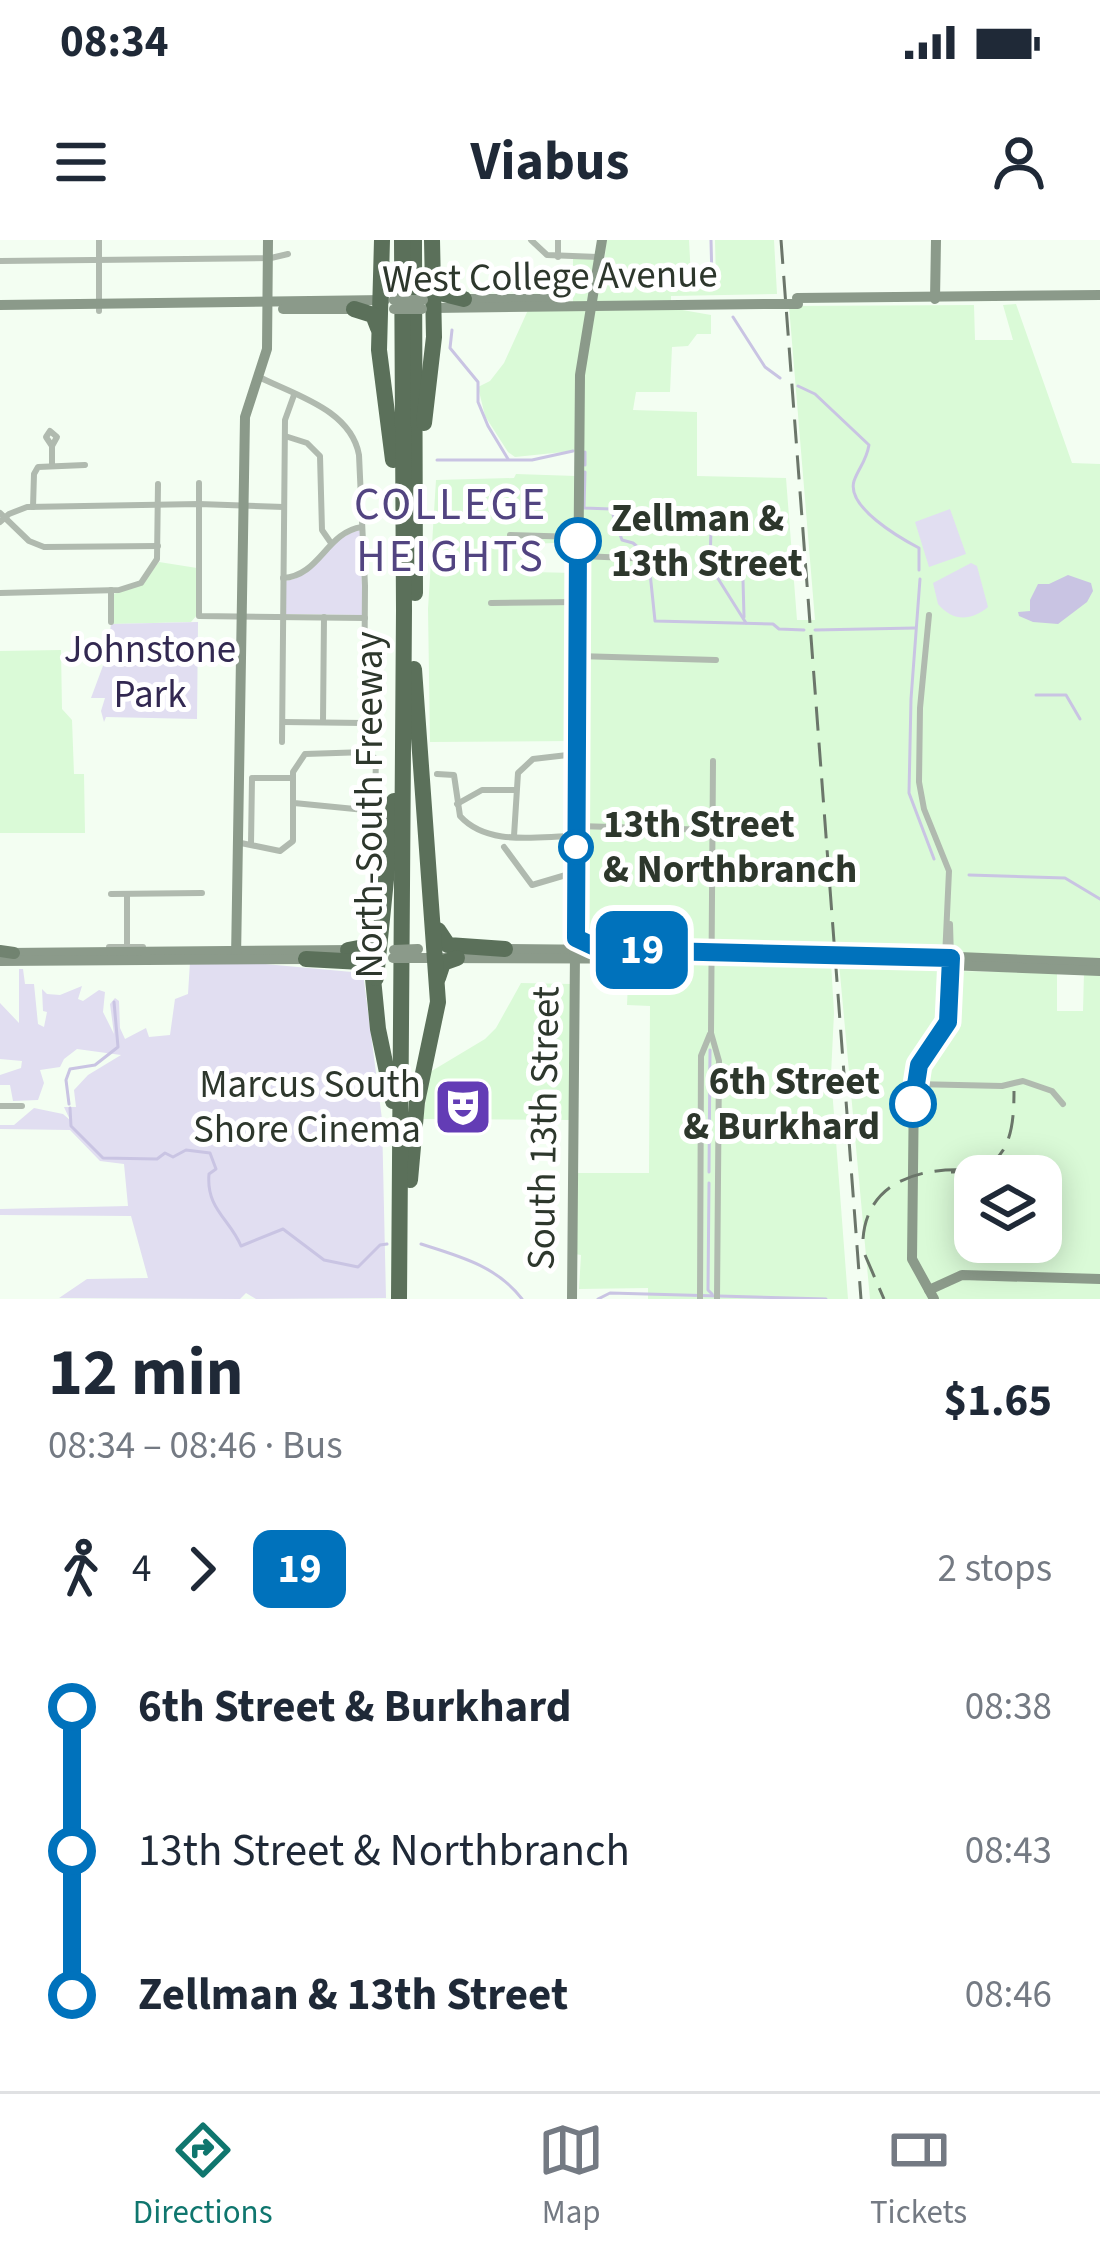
<!DOCTYPE html>
<html lang="en">
<head>
<meta charset="utf-8">
<style>
	:root { --surface:#fff; --page:#f6f6f7; --text:#1f2937; --muted:#747a83; --line:#e0e1e3; --accent:#0f766e }
	body { margin:0; font-family:"Source Sans 3",sans-serif; background:var(--page); color:var(--text); height:100vh; display:flex; flex-direction:column; font-size:45px; white-space:nowrap }
	* { box-sizing:border-box; margin:0 }
	p { font-size:39px; color:var(--muted) }
	.icon { flex:none; width:66px; height:66px; fill:none; stroke:currentColor; stroke-width:2; stroke-linecap:round; stroke-linejoin:round }
	.map { position:relative; height:1059px; overflow:hidden }
	.drawer { display:flex; flex-direction:column; background:var(--surface); flex:1 }
	.drawer>* { flex:none }
	.badge { padding:0 24px; border-radius:18px; font-size:42px; line-height:78px }
	.fabs { position:absolute; left:954px; top:915px; display:grid; gap:24px }
	.fabs a { display:grid; place-items:center; width:108px; height:108px; border-radius:24px; background:var(--surface); box-shadow:0 6px 30px #0003; font-size:60px }
	.map>.badge { position:absolute; translate:-50% -50%; box-shadow:0 0 0 6px #fff }
	.legs { display:flex; align-items:center; gap:18px; height:132px; padding:0 48px; font-size:39px }
	.legs p { margin-inline-start:auto }
	.head { display:flex; align-items:center; justify-content:space-between; height:204px; padding:0 48px }
	h1 { font-size:66px; font-weight:700; line-height:90px }
	ul { padding:0 48px; list-style:none }
	li { display:flex; align-items:center; gap:42px; height:144px; font-size:45px }
	li i { display:grid; place-items:center; width:18px; height:100%; margin:0 15px; background:currentColor }
	li i::after { content:''; width:30px; height:30px; margin:-15px; border:9px solid; border-radius:50%; background:var(--surface) }
	li p { margin-inline-start:auto }
	li:first-child i { background:linear-gradient(#0000 50%,currentColor 0) }
	li:last-child i { background:linear-gradient(currentColor 50%,#0000 0) }
	.status { display:flex; justify-content:space-between; align-items:center; height:84px; padding:0 60px; background:var(--surface); direction:ltr }
	.status svg { height:33px; fill:currentColor }
	header { display:flex; justify-content:space-between; align-items:center; height:156px; padding:0 48px; background:var(--surface); font-size:54px; font-weight:700 }
	.tabs { display:flex; justify-content:space-around; align-items:center; height:168px; border-top:3px solid var(--line); background:var(--surface); font-size:33px; color:var(--muted) }
	.tabs a { display:grid; justify-items:center; gap:6px }
	.tabs .current { color:var(--accent) }
	.map>svg:first-child { display:block }
</style>
</head>
<body>
<div class="status"><b>08:34</b><svg viewBox="0 0 49 12"><path d="M0 12V9h3v3zM5 12V6h3v6zM10 12V3h3v9zM15 12V0h3v12zM26 1h20v11H26zM47 4h2v5h-2z"/></svg></div>
<header><svg class="icon" aria-label="menu" viewBox="0 0 24 24"><path d="M4 6h16M4 12h16M4 18h16"/></svg>Viabus<svg class="icon" aria-label="person" viewBox="0 0 24 24"><circle cx="12" cy="8" r="4"/><path d="M4 21q1-7 8-7t8 7"/></svg></header>
<div class="map">
<svg width="1100" height="1059" viewBox="0 0 1100 1059">
	<rect width="100%" height="100%" fill="#f3fef2"/>
	<g fill="#dafad7" fill-rule="evenodd">
		<polygon points="606,0 689,0 691,37 677,37 677,45 716,43 715,0 774,0 777,54 671,56 671,68 711,75 711,94 697,94 688,106 672,107 670,152 636,152 633,170 697,172 697,236 786,238 797,380 815,380 789,66 974,65 975,100 1013,100 1003,65 1016,64 1072,223 1100,224 1100,721 592,705 582,700 583,210 515,217 508,212 485,176 478,147 490,141 504,123 528,70 573,69 573,19 605,19"/>
		<polygon points="516,234 576,236 576,302 531,304 532,332 575,333 573,501 430,502 428,369 436,240 514,238"/>
		<polygon points="159,322 197,328 197,375 191,382 113,384 114,354 141,345"/>
		<polygon points="61,410 62,469 72,480 74,534 84,534 85,593 0,593 0,411"/>
		<polygon points="652,721 831,722 834,773 831,835 848,1059 648,1059 648,1048 579,1049 581,1015 575,1014 577,933 649,933 650,766 627,765 628,742 651,742"/>
		<path d="M839 723 941 728 942 769 933 798 940 804 946 793 953 731 1057 733V771H1083L1084 733 1100 734V1059H870ZM975 936H1041V1002H975Z"/>
		<polygon points="521,743 571,744 570,880 423,879 430,832 485,799 496,788"/>
	</g>
	<g fill="#e1def1">
		<polygon points="950,269 966,314 929,327 915,282"/>
		<path d="M360 290 363 375 285 374 286 341C321 335 325 299 360 290Z"/>
		<path d="M971 323 977 326 988 367C971 381 953 382 938 364L933 343Z"/>
		<polygon points="198,382 197,479 106,477 104,482 101,471 105,458 91,458 107,415 111,384"/>
		<polygon points="190,722 242,722 363,733 382,879 386,1058 256,1059 246,1053 240,1059 59,1058 87,1039 148,1038 131,976 0,975 0,969 128,966 124,924 100,921 70,890 0,889 0,885 14,885 34,868 63,874 70,880 64,867 76,867 74,850 88,835 121,815 77,809 64,819 60,827 40,830 44,843 38,860 13,861 10,845 0,845 0,835 21,828 22,821 0,819 0,763 19,783 19,729 23,729 25,744 34,744 38,784 44,787 47,772 43,771 42,749 47,754 60,755 82,746 78,759 83,761 99,750 105,752 103,772 114,794 110,764 115,758 119,761 120,788 125,799 146,788 149,797 170,795 175,759 188,754"/>
	</g>
	<polygon fill="#c9c4e3" points="1068,335 1091,343 1093,351 1087,362 1058,384 1033,382 1019,376 1018,372 1030,371 1030,360 1038,344 1049,344"/>
	<g fill="none" stroke-linecap="round" stroke-linejoin="round">
		<g stroke="#c9c4e3" stroke-width="3">
			<polyline points="711,0 712,41"/>
			<polyline points="733,77 765,127 780,138"/>
			<polyline points="452,90 450,108 478,142 478,162 488,186 508,219"/>
			<path d="M798 146 815 154 869 205C866 222 859 227 854 241 846 267 900 298 919 308V330"/>
			<polyline points="585,212 585,225"/>
			<polyline points="437,220 532,220 573,211"/>
			<polyline points="585,232 584,268 611,269 622,300 633,303 647,315"/>
			<polyline points="691,281 711,290 710,323"/>
			<polyline points="649,323 655,381 773,384 779,389 804,390"/>
			<polyline points="712,329 746,383"/>
			<polyline points="920,339 911,459 909,553 934,619"/>
			<polyline points="743,340 744,377"/>
			<polyline points="815,390 915,388"/>
			<polyline points="1036,455 1066,455 1080,479"/>
			<polyline points="969,635 1065,638 1100,659"/>
			<polyline points="69,864 66,840 70,829 95,825 118,807 114,762"/>
			<path d="M70 868 71 886 103 918 157 919 165 913 173 917 186 910 210 913 216 929 209 934C206 969 230 979 241 1006L283 989 324 1020 358 1027 380 1005 387 1004"/>
			<polyline points="709,932 710,810"/>
			<polyline points="709,943 708,1050 712,1054"/>
			<path d="M421 1004C459 1016 497 1026 522 1059"/>
			<polyline points="598,1059 610,1053 826,1059"/>
		</g>
		<g stroke="#b0baaf" stroke-width="6">
			<polyline points="531,0 547,15 598,17"/>
			<polyline points="558,0 558,17"/>
			<polyline points="0,21 271,18 288,14"/>
			<polyline points="99,71 99,0"/>
			<path d="M259 137C295 155 351 170 359 215L365 346 364 483 283 482"/>
			<polyline points="285,196 307,203 320,216 322,290 331,303"/>
			<polyline points="52,206 46,197 50,191 57,197 52,206 52,225"/>
			<polyline points="199,243 199,376 365,378"/>
			<polyline points="33,267 34,234 38,227 85,225"/>
			<polyline points="0,273 29,301 44,307 158,306"/>
			<polyline points="0,282 9,274 27,267 199,264 284,267"/>
			<polyline points="510,295 578,297"/>
			<polyline points="580,316 678,320"/>
			<path d="M283 338C320 336 326 292 362 287"/>
			<polyline points="111,350 111,382"/>
			<polyline points="0,353 119,350 141,343 157,319 158,244"/>
			<polyline points="491,363 577,362"/>
			<polyline points="929,375 920,468 919,542 924,569 949,631 945,718"/>
			<polyline points="577,416 716,420"/>
			<polyline points="323,481 324,377"/>
			<polyline points="282,502 285,180 294,155"/>
			<polyline points="713,521 711,793 719,821 717,1059"/>
			<path d="M437 534 454 535 460 576C488 607 538 596 575 596"/>
			<polyline points="254,538 293,538"/>
			<polyline points="457,564 482,550 514,550"/>
			<polyline points="578,586 712,590"/>
			<polyline points="514,596 518,533 533,519 576,514"/>
			<polyline points="236,602 280,611 293,601 293,532 305,514 367,512 376,519 375,558 365,570 294,563"/>
			<polyline points="251,604 252,538"/>
			<polyline points="504,607 532,645 576,632"/>
			<polyline points="111,654 202,653"/>
			<polyline points="950,684 951,718"/>
			<polyline points="109,707 143,707"/>
			<polyline points="127,710 127,654"/>
			<polyline points="914,844 1002,846 1023,841 1052,851 1063,864"/>
			<polyline points="0,866 22,866"/>
			<polyline points="700,1059 701,816 710,794"/>
		</g>
		<g stroke="#8b9a8a" stroke-width="10">
			<polyline points="797,58 1100,55"/>
			<polyline points="462,59 563,59"/>
			<polyline points="935,59 936,0"/>
			<polyline points="0,65 385,60"/>
			<polyline points="432,68 771,64"/>
			<polyline points="283,69 361,69"/>
			<polyline points="499,709 828,712"/>
			<polyline points="7,713 354,710"/>
			<polyline points="865,713 1100,723"/>
			<polyline points="418,718 789,719 1100,731"/>
			<polyline points="236,719 245,177 267,109 268,0"/>
			<polyline points="0,721 312,719"/>
			<polyline points="929,1050 962,1035 1100,1039"/>
			<polyline points="572,1059 580,135 602,0"/>
			<polyline points="934,1059 912,1019 914,844 921,821 946,787 951,725"/>
		</g>
		<polyline stroke="#718370" stroke-width="12" points="0,711 14,713"/>
		<g stroke="#5b705a" stroke-width="16">
			<polyline points="382,0 379,110 393,220"/>
			<polyline points="414,0 415,353"/>
			<polyline points="434,37 440,53 464,59"/>
			<polyline points="354,69 373,75 378,88"/>
			<polyline points="424,183 434,97 432,0"/>
			<polyline points="438,690 448,705 505,709"/>
			<polyline points="348,710 369,706 377,689"/>
			<polyline points="306,719 362,722 372,728 378,789 393,861"/>
			<polyline points="376,738 394,561"/>
			<polyline points="438,738 443,723 457,718"/>
			<polyline points="410,940 417,862 438,762 414,429"/>
			<polyline points="399,1059 404,370 402,0"/>
		</g>
		<g stroke="#6b766a" stroke-width="3" stroke-dasharray="24 12" stroke-linecap="butt">
			<polyline points="781,0 861,1059"/>
			<path d="M951 932C1007 933 1014 898 1014 851"/>
			<path d="M863 999C867 943 917 928 965 930"/>
			<polyline points="865,1015 884,1059"/>
		</g>
		<g stroke="#8b9a8a" stroke-width="10">
			<polyline points="394,60 423,60"/>
			<polyline points="771,64 798,64"/>
			<polyline points="394,69 422,69"/>
			<polyline points="394,710 418,709"/>
			<polyline points="393,718 418,718"/>
		</g>
	</g>
	<g fill="none" stroke-linecap="round" stroke-linejoin="round">
		<g stroke="#fff" stroke-width="27">
			<polyline id="line-1" points="578,301 576,698 593,706 622,710 951,718 948,782 919,825 913,864"/>
		</g>
		<use href="#line-1" stroke="#0072bc" stroke-width="18"/>
	</g>
	<defs>
		<g id="theatre-square" transform="scale(3)"><rect x="-9" y="-9" width="18" height="18" rx="4" fill="#633cb5" stroke="#fff"/><path d="M-5-5.5Q0-4 5-5.5V0Q5 5 0 6Q-5 5-5 0ZM-3.3-2.5H-1v1.5H-3.3ZM1-2.5H3.3v1.5H1ZM-2.8 1Q0 5.5 2.8 1Z" fill="#fff"/></g>
	</defs>
	<g fill-rule="evenodd">
		<use href="#theatre-square" x="463" y="867"/>
	</g>
	<g fill="#fff" stroke="#0072bc" stroke-width="6">
		<circle cx="578" cy="301" r="21"/>
		<circle cx="576" cy="607" r="15"/>
		<circle cx="913" cy="864" r="21"/>
	</g>
	<g text-anchor="middle" dominant-baseline="central" stroke-width="10" stroke-linejoin="round" paint-order="stroke">
		<g font-size="39" fill="#2d372c" stroke="#fff">
			<text transform="translate(550 37) rotate(-1)">West College Avenue</text>
			<text transform="translate(370 565) rotate(-90)">North-South Freeway</text>
			<text transform="translate(544 888) rotate(-89)">South 13th Street</text>
		</g>
		<g font-size="39" font-weight="bold" fill="#2d372c" stroke="#fff" text-anchor="start">
			<text x="611" y="279">Zellman &amp;<tspan x="611" dy="45">13th Street</tspan></text>
			<text x="603" y="585">13th Street<tspan x="603" dy="45">&amp; Northbranch</tspan></text>
			<text x="880" y="842" text-anchor="end">6th Street<tspan x="880" dy="45">&amp; Burkhard</tspan></text>
		</g>
		<g font-size="39" fill="#322851" stroke="#fff">
			<text x="150" y="410">Johnstone<tspan x="150" dy="45">Park</tspan></text>
		</g>
		<g font-size="39" fill="#2d372c" stroke="#fff" text-anchor="end">
			<text x="421" y="845">Marcus South<tspan x="421" dy="45">Shore Cinema</tspan></text>
		</g>
		<g font-size="45" letter-spacing="3" fill="#524481" stroke="#fff">
			<text x="451" y="265">COLLEGE<tspan x="451" dy="52">HEIGHTS</tspan></text>
		</g>
	</g>
</svg>
<div class="fabs">
<a><svg class="icon" aria-label="layers" viewBox="0 0 24 24"><path d="M12 4l9 5-9 5-9-5zM3 14l9 5 9-5"/></svg></a>
</div>
<b class="badge" style="left:642px;top:710px;background:#0072bc;color:#fff">19</b>
</div>
<section class="drawer">
<div class="head"><div><h1>12 min</h1><p>08:34 – 08:46 · Bus</p></div><b>$1.65</b></div>
<div class="legs"><svg class="icon" aria-label="walk" viewBox="0 0 24 24"><circle cx="13" cy="4" r="2"/><path d="M13 8l-2 6 4 7M11 14l-3 7M7 12l3-4h3l4 4"/></svg>4<svg class="icon" aria-label="forward" viewBox="0 0 24 24"><path d="M9 5l7 7-7 7"/></svg><b class="badge" style="background:#0072bc;color:#fff">19</b><p>2 stops</p></div>
<ul>
<li><i style="color:#0072bc"></i><b>6th Street &amp; Burkhard</b><p>08:38</p></li>
<li><i style="color:#0072bc"></i><span>13th Street &amp; Northbranch</span><p>08:43</p></li>
<li><i style="color:#0072bc"></i><b>Zellman &amp; 13th Street</b><p>08:46</p></li>
</ul>
</section>
<nav class="tabs">
<a class="current"><svg class="icon" aria-label="directions" viewBox="0 0 24 24"><path d="M12 3l9 9-9 9-9-9zM9 14v-3h6M13 9l2 2-2 2"/></svg>Directions</a>
<a><svg class="icon" aria-label="map" viewBox="0 0 24 24"><path d="M3 6l6-2 6 2 6-2v14l-6 2-6-2-6 2zM9 4v14M15 6v14"/></svg>Map</a>
<a><svg class="icon" aria-label="tickets" viewBox="0 0 24 24"><path d="M3 7h18v10H3zM15 7v10"/></svg>Tickets</a>
</nav>
</body>
</html>
